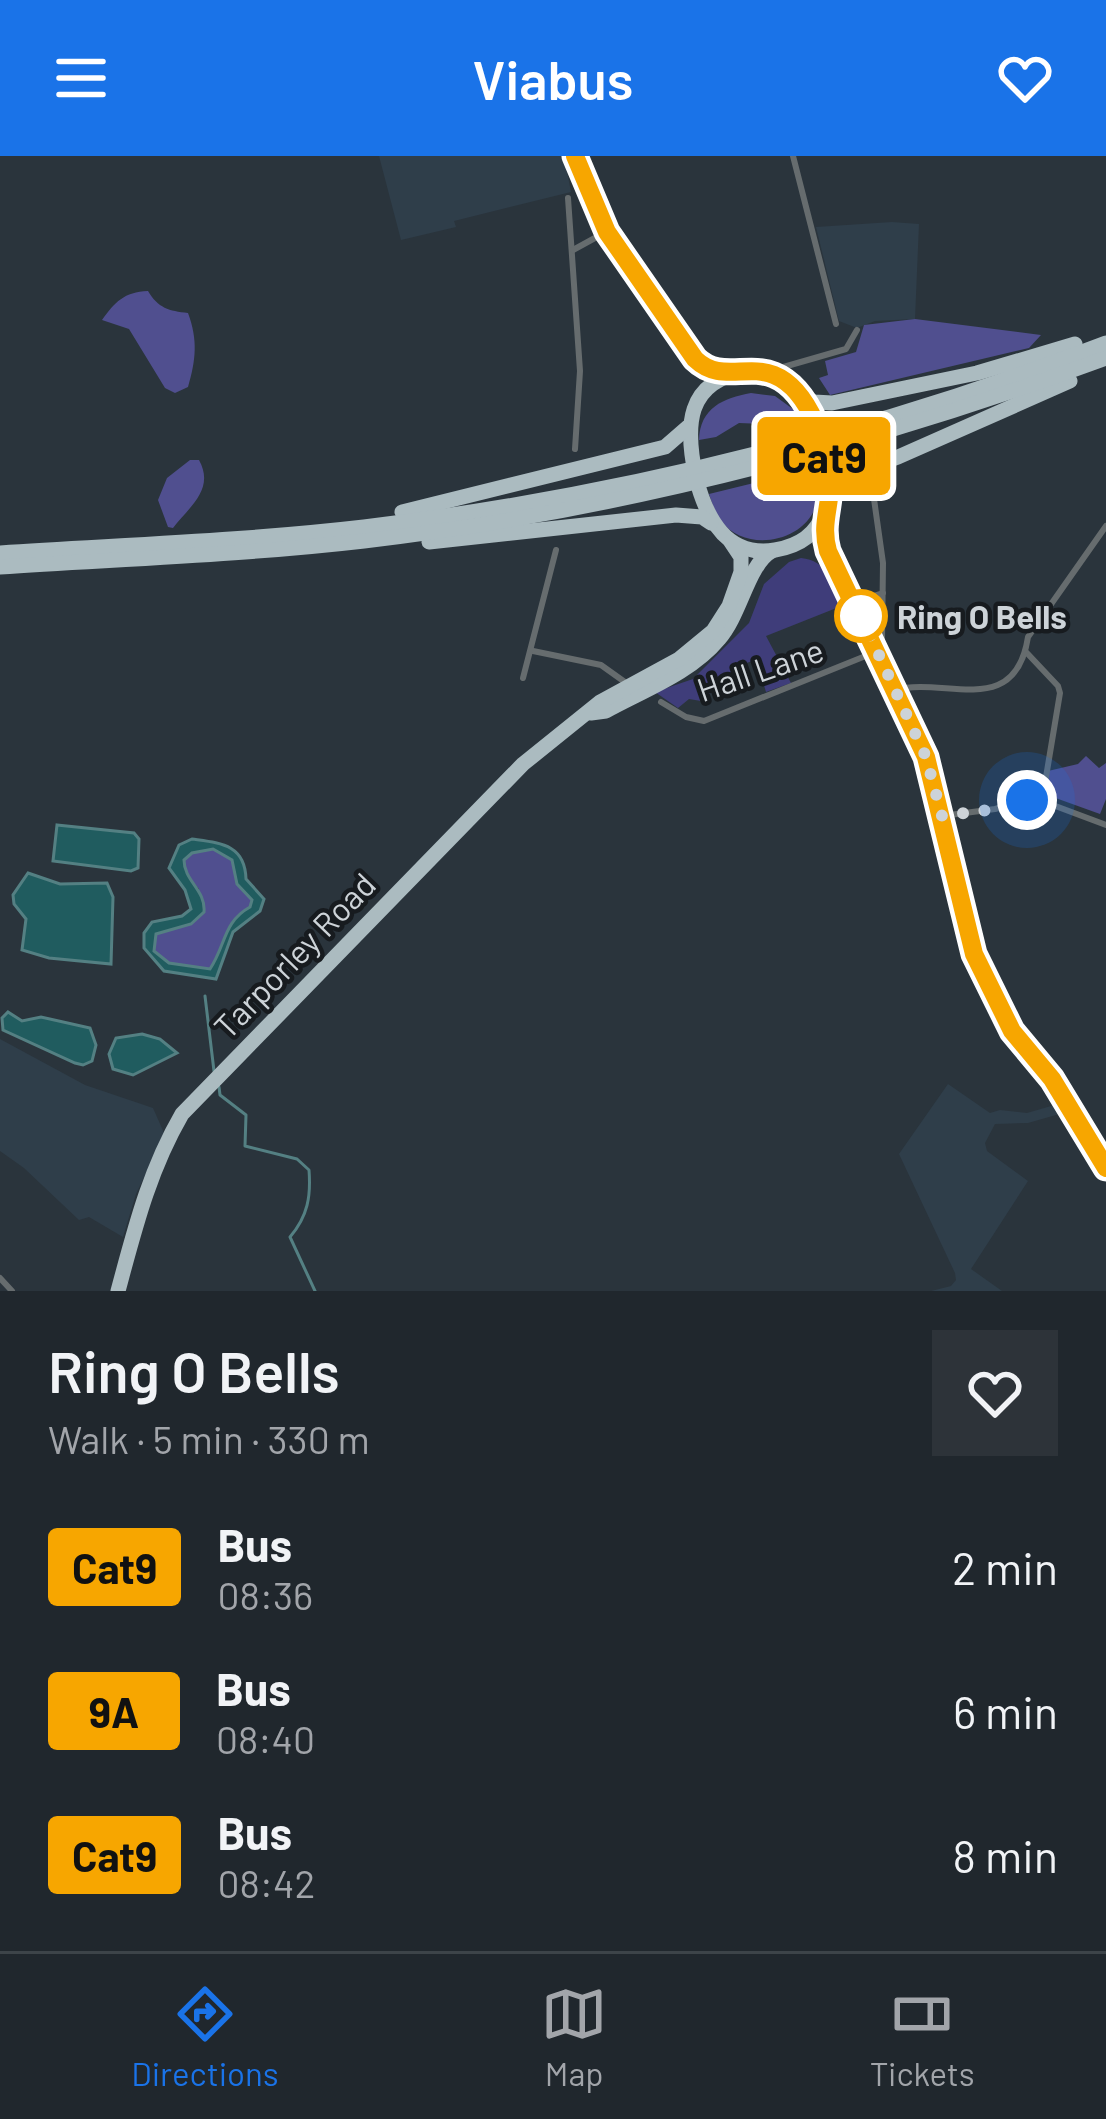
<!DOCTYPE html>
<html lang="en">
<head>
<meta charset="utf-8">
<style>
	:root { --surface:#20272d; --page:#2d3339; --text:#f1f3f6; --muted:#a2a5aa; --line:#3d4449; --accent:#1a73e8 }
	body { margin:0; font-family:Barlow,sans-serif; background:var(--page); color:var(--text); height:100vh; display:flex; flex-direction:column; font-size:45px; white-space:nowrap }
	* { box-sizing:border-box; margin:0 }
	p { font-size:39px; color:var(--muted) }
	.icon { flex:none; width:66px; height:66px; fill:none; stroke:currentColor; stroke-width:2; stroke-linecap:round; stroke-linejoin:round }
	.map { position:relative; height:1135px; overflow:hidden }
	.details { display:flex; flex-direction:column; background:var(--surface); flex:1 }
	.details>* { flex:none }
	.badge { padding:0 24px; border-radius:9px; font-size:42px; line-height:78px }
	.you { position:absolute; width:60px; height:60px; margin:-30px; border:9px solid #fff; border-radius:50%; background:#1a73e8; box-shadow:0 0 0 18px #1a73e833 }
	.map>.badge { position:absolute; translate:-50% -50%; box-shadow:0 0 0 6px #fff }
	.round { display:grid; place-items:center; flex:none; width:126px; height:126px; border-radius:0px; background:var(--page) }
	.summary { display:flex; align-items:center; justify-content:space-between; height:204px; padding:0 48px }
	h1 { font-size:57px; font-weight:600; line-height:90px }
	ul { padding:0; list-style:none }
	li { display:flex; align-items:center; gap:36px; height:144px; padding:0 48px }
	li div { flex:1 }
	li b { display:block; font-size:45px }
	li em { font-style:normal }
	li .badge { min-width:132px; font-weight:700; text-align:center }
	header { display:flex; justify-content:space-between; align-items:center; height:156px; padding:0 48px; background:var(--accent); color:#fff; font-size:54px; font-weight:600 }
	.dock { display:flex; justify-content:space-around; align-items:center; height:168px; border-top:3px solid var(--line); background:var(--surface); font-size:33px; color:var(--muted) }
	.dock a { display:grid; justify-items:center; gap:6px }
	.dock .on { color:var(--accent) }
	.map>svg:first-child { display:block }
</style>
</head>
<body>
<header><svg class="icon" aria-label="menu" viewBox="0 0 24 24"><path d="M4 6h16M4 12h16M4 18h16"/></svg>Viabus<svg class="icon" aria-label="heart" viewBox="0 0 24 24"><path d="M12 20l-8-8c-3-5 5-10 8-4 3-6 11-1 8 4z"/></svg></header>
<div class="map">
<svg width="1106" height="1135" viewBox="0 0 1106 1135">
	<rect width="100%" height="100%" fill="#2a343c"/>
	<g fill="#2f3e4a">
		<polygon points="379,0 564,0 571,36 454,65 456,71 401,84"/>
		<polygon points="892,66 919,68 915,163 875,165 857,172 839,165 816,71"/>
		<polygon points="0,883 85,929 153,952 164,977 162,984 136,1038 123,1081 89,1061 79,1064 24,1012 0,995"/>
		<polygon points="948,928 990,957 1000,954 1027,957 1058,948 1063,957 1028,967 995,968 985,987 987,995 1028,1025 971,1113 1002,1135 931,1135 951,1130 956,1124 955,1117 899,998"/>
	</g>
	<path fill="#3f3d7a" d="M801 402C827 404 833 428 844 449L766 480 791 527 766 536 758 509 752 505 744 508 746 515 734 521 729 517 708 528 711 537 700 541 701 545 689 543 678 552 655 536 693 523 749 467 764 428 789 406Z"/>
	<g fill="#504f8f">
		<path d="M148 135C158 152 169 155 188 157 198 184 196 204 188 231L175 237 165 232 129 173 102 164C115 146 124 136 148 135Z"/>
		<polygon points="915,163 1041,179 1029,192 830,239 819,222 828,219 825,205 856,196 864,169"/>
		<path d="M751 237 775 240 801 259 766 268 739 267 716 281 699 284C700 252 723 242 751 237Z"/>
		<path d="M190 304H199C215 333 190 350 173 372L168 371 158 344 167 322Z"/>
		<path d="M815 312C817 325 821 337 816 350 803 387 745 397 721 365 715 357 712 347 709 338Z"/>
		<polygon points="1086,600 1099,612 1106,607 1106,643 1100,658 1050,640 1048,615 1078,608"/>
		<path d="M214 693 232 704 237 728 252 744 250 752C223 765 226 789 210 813L169 807 154 795 156 778 191 768 199 733 184 715V704L192 697Z"/>
	</g>
	<g fill="#205c5f" stroke="#548083" stroke-width="3" fill-rule="evenodd">
		<polygon points="57,669 134,677 139,683 138,712 131,715 53,705"/>
		<path d="M192 683C220 687 245 688 246 723L264 743 260 755 233 776 216 823 164 815 144 792V777L152 766 182 760 191 753 185 734 169 712 179 689ZM213 693 232 704 237 728 252 744 250 751C223 766 226 789 210 813L169 807 154 795 156 778 191 768 204 756C206 734 184 725 184 704L192 697Z"/>
		<polygon points="28,717 60,728 107,727 113,741 111,808 49,802 22,794 26,763 14,748 13,739"/>
		<polygon points="8,856 22,865 41,861 90,872 96,889 92,905 83,909 75,907 3,874 2,862"/>
		<polygon points="142,878 160,883 177,897 133,919 113,913 109,898 116,882"/>
	</g>
	<g fill="none" stroke-linecap="round" stroke-linejoin="round">
		<g stroke="#548083" stroke-width="3">
			<polyline points="205,840 214,915"/>
			<path d="M219 931 220 939 246 959 245 990 297 1003 309 1014C311 1040 308 1060 290 1081L315 1135"/>
		</g>
		<g stroke="#666c6e" stroke-width="6">
			<polyline points="793,0 836,168"/>
			<polyline points="568,42 580,215 575,293"/>
			<polyline points="573,94 604,77"/>
			<polyline points="773,214 846,193 857,174"/>
			<polyline points="874,343 883,407 882,485"/>
			<polyline points="854,446 883,437"/>
			<polyline points="533,495 601,509 629,529"/>
			<polyline points="1026,496 1058,530 1060,537 1042,645"/>
			<polyline points="523,522 556,394"/>
			<path d="M895 534C945 520 1015 564 1028 481L1106 370"/>
			<polyline points="661,546 686,561 704,565 873,497"/>
			<polyline points="942,660 995,653 1027,644 1042,645 1106,669"/>
			<polyline points="0,1122 12,1135"/>
		</g>
		<polyline stroke="#98a5a9" stroke-width="12" points="824,358 828,395 926,601 974,798 1012,875 1052,924 1106,1012"/>
		<g stroke="#abbbc0" stroke-width="15">
			<polyline points="575,0 607,75 695,203 714,216 731,218"/>
			<path d="M747 215C796 215 811 252 822 293 834 338 830 385 775 394 726 402 706 361 696 322 685 271 685 225 747 215Z"/>
			<polyline points="802,240 814,246 832,247 977,217 1075,188"/>
			<polyline points="830,334 848,319 898,301 1070,225"/>
			<polyline points="402,356 665,291 688,271"/>
			<polyline points="429,386 676,359 702,361 711,367"/>
			<path d="M0 397C121 389 243 385 364 371 617 340 868 278 1106 187"/>
			<path d="M0 411C121 403 243 399 364 385 618 355 867 290 1106 202"/>
			<path d="M591 557 606 555C644 534 691 517 719 483 741 458 748 408 772 395"/>
			<path d="M118 1135C135 1072 149 1015 182 958L523 608 600 546 679 503 713 475 729 450 741 416V401L731 386"/>
		</g>
	</g>
	<g fill="none" stroke-linecap="round" stroke-linejoin="round">
		<g stroke="#fff" stroke-width="27">
			<path id="line" d="M575 0 607 76 695 203C720 227 746 208 774 219 809 233 831 295 830 331 829 355 821 370 828 395L926 601 974 798 1012 875 1052 923 1106 1012"/>
		</g>
		<use href="#line" stroke="#f7a600" stroke-width="18"/>
		<polyline stroke="#cdd3d8" stroke-width="12" stroke-dasharray="0 21.6" points="861,460 926,601 942,660 995,653 1027,644"/>
	</g>
	<circle fill="#fff" stroke="#f7a600" stroke-width="6" cx="861" cy="460" r="24"/>
	<g text-anchor="middle" dominant-baseline="central" stroke-width="9" stroke-linejoin="round" paint-order="stroke">
		<g font-size="33" font-weight="bold" fill="#cdd3d8" stroke="#171b1f" text-anchor="start">
			<text x="897" y="460">Ring O Bells</text>
		</g>
		<g font-size="33" fill="#cdd3d8" stroke="#171b1f">
			<text transform="translate(760 513) rotate(-19)">Hall Lane</text>
			<text transform="translate(294 799) rotate(-46)">Tarporley Road</text>
		</g>
	</g>
</svg>
<div class="you" style="left:1027px;top:644px"></div>
<b class="badge" style="left:824px;top:300px;background:#f7a600;color:#111">Cat9</b>
</div>
<section class="details">
<div class="summary"><div><h1>Ring O Bells</h1><p>Walk · 5 min · 330 m</p></div><a class="round"><svg class="icon" aria-label="heart" viewBox="0 0 24 24"><path d="M12 20l-8-8c-3-5 5-10 8-4 3-6 11-1 8 4z"/></svg></a></div>
<ul>
<li><span class="badge" style="background:#f7a600;color:#111">Cat9</span><div><b>Bus</b><p>08:36</p></div><em>2 min</em></li>
<li><span class="badge" style="background:#f7a600;color:#111">9A</span><div><b>Bus</b><p>08:40</p></div><em>6 min</em></li>
<li><span class="badge" style="background:#f7a600;color:#111">Cat9</span><div><b>Bus</b><p>08:42</p></div><em>8 min</em></li>
</ul>
</section>
<nav class="dock">
<a class="on"><svg class="icon" aria-label="directions" viewBox="0 0 24 24"><path d="M12 3l9 9-9 9-9-9zM9 14v-3h6M13 9l2 2-2 2"/></svg>Directions</a>
<a><svg class="icon" aria-label="map" viewBox="0 0 24 24"><path d="M3 6l6-2 6 2 6-2v14l-6 2-6-2-6 2zM9 4v14M15 6v14"/></svg>Map</a>
<a><svg class="icon" aria-label="tickets" viewBox="0 0 24 24"><path d="M3 7h18v10H3zM15 7v10"/></svg>Tickets</a>
</nav>
</body>
</html>
